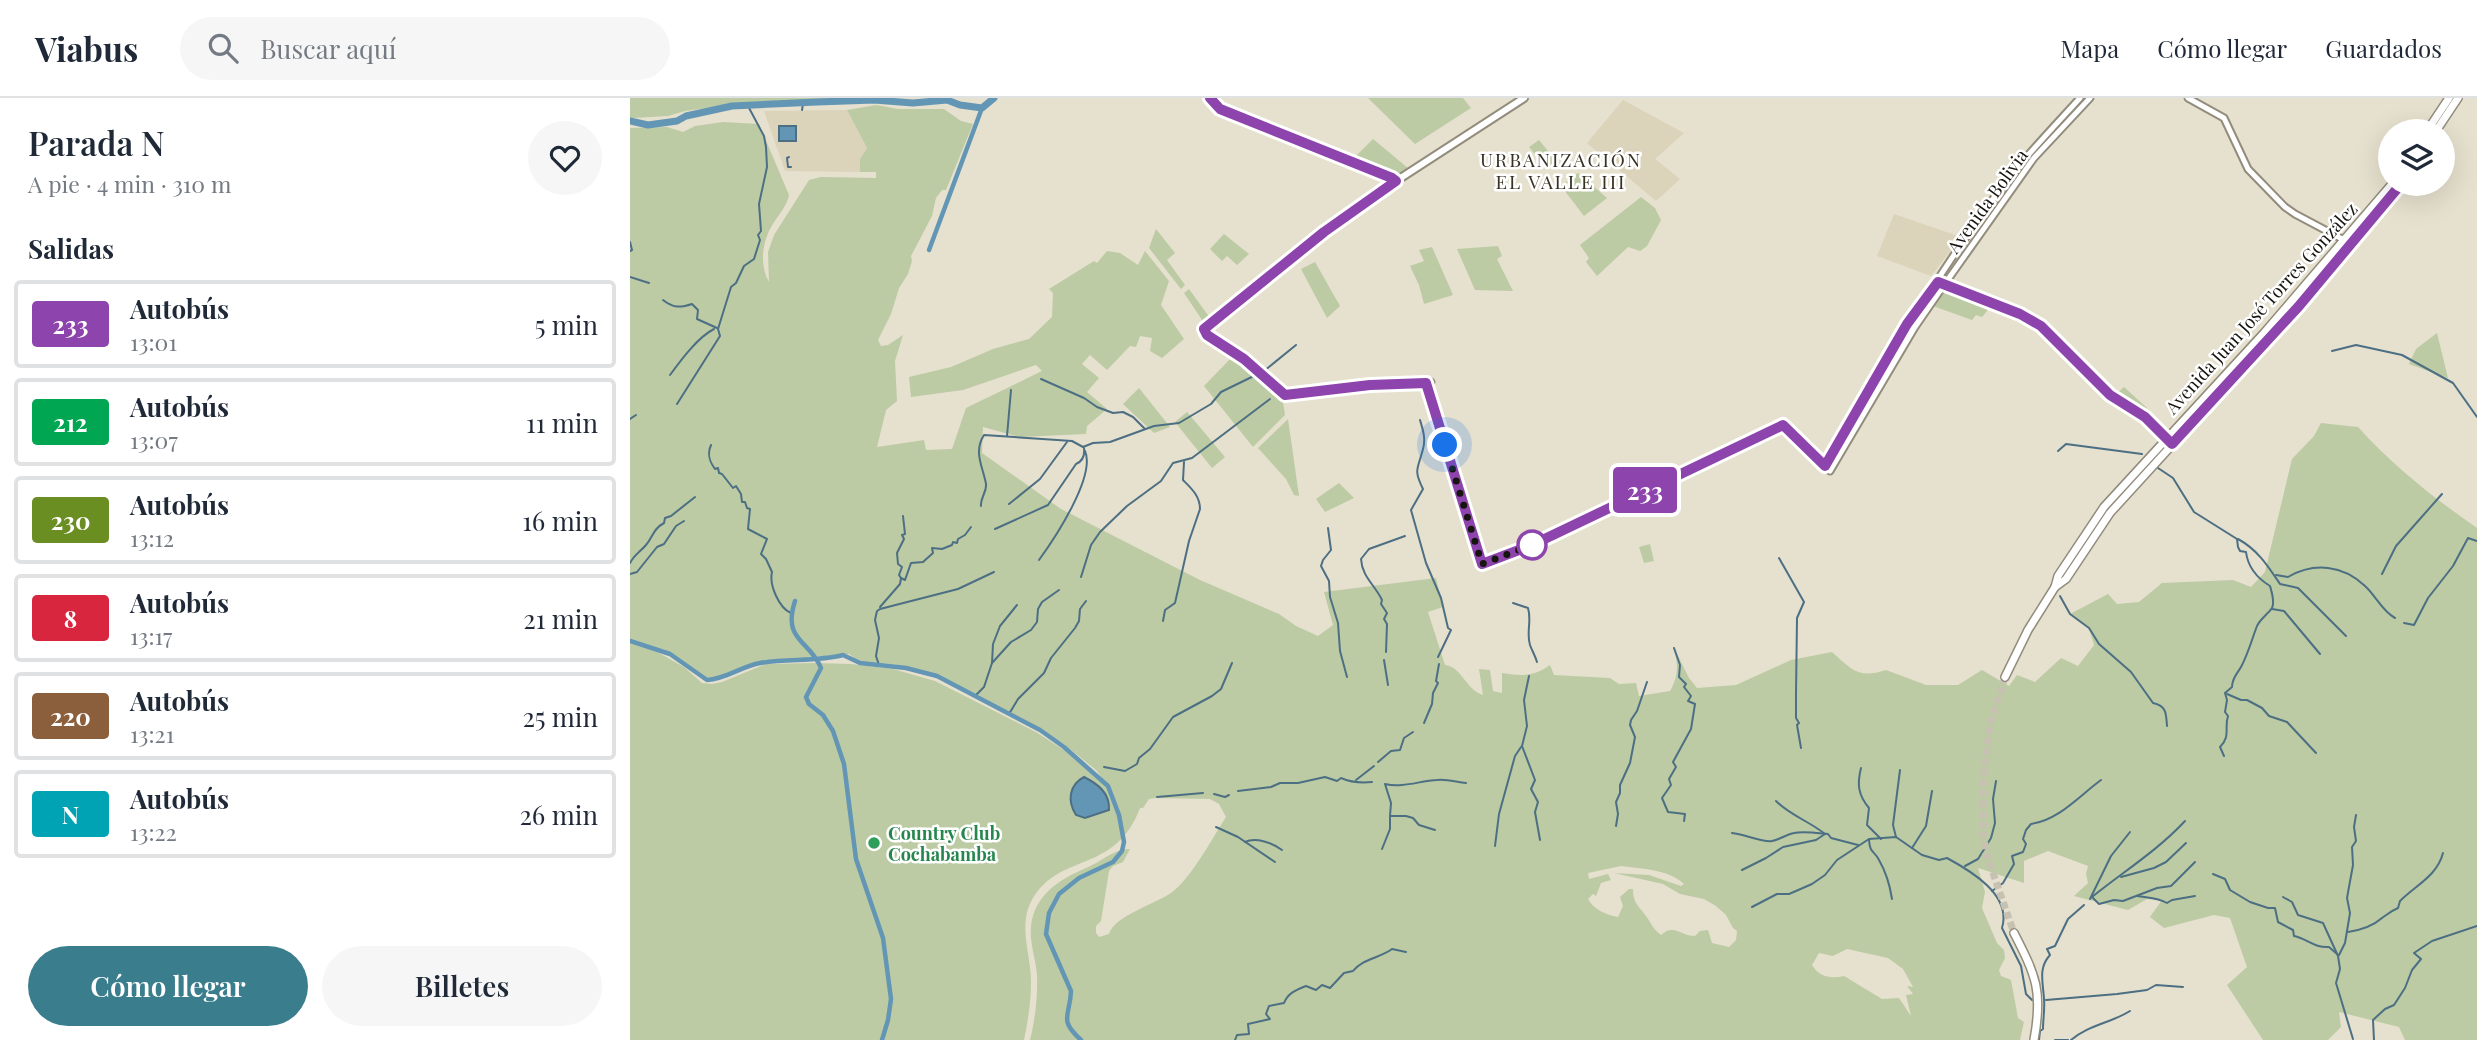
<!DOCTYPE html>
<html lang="es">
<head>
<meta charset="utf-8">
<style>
	:root { --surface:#fff; --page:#f6f6f7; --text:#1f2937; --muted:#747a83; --line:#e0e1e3; --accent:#3a7d8d }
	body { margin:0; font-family:"Playfair Display",serif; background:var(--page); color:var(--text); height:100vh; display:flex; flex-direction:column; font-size:26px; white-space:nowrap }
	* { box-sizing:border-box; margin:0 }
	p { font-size:23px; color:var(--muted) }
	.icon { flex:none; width:38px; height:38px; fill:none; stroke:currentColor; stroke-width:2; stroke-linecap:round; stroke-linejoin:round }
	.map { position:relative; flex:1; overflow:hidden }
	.drawer { display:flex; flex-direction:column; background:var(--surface); width:630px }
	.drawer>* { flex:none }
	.badge { padding:0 14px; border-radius:5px; font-size:24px; line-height:46px }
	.tools { position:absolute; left:1748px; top:21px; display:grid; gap:14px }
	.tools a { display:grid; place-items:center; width:77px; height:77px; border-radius:50%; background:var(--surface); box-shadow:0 7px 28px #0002; font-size:35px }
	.you { position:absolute; width:35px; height:35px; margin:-18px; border:5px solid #fff; border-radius:50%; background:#1a73e8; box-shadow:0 0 0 10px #1a73e833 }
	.map>.badge { position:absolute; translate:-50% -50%; box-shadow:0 0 0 4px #fff }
	h2 { padding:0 28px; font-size:26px; line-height:63px }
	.round { display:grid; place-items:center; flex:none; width:74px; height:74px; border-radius:37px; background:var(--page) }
	.headline { display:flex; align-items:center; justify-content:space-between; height:119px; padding:0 28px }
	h1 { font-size:33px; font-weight:600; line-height:52px }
	.action { display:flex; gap:14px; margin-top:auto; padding:14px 28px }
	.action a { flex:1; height:80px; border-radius:42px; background:var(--accent); color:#fff; font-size:28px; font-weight:600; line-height:80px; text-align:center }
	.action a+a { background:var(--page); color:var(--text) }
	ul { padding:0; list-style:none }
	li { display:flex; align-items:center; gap:21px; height:88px; margin:0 14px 10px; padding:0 14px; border:4px solid var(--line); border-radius:7px }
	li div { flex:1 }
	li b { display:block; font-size:26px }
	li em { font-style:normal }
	li .badge { min-width:77px; font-weight:700; text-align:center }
	header { display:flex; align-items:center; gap:42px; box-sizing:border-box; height:98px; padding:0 35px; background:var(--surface); border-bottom:2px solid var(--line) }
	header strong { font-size:33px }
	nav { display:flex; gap:38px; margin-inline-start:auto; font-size:24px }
	.search { width:490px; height:63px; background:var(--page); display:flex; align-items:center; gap:18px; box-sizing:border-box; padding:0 24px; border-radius:38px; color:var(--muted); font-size:26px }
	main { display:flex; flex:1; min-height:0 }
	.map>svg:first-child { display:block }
</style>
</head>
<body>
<header>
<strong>Viabus</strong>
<div class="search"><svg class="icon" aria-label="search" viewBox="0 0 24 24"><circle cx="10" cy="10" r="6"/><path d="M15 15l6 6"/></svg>Buscar aquí</div>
<nav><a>Mapa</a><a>Cómo llegar</a><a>Guardados</a></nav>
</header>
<main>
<section class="drawer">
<div class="headline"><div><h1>Parada N</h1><p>A pie · 4 min · 310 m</p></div><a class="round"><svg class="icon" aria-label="heart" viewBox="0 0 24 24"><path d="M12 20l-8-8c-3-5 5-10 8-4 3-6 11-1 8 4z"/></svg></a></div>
<h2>Salidas</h2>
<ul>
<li><span class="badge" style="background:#8e44ad;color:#fff">233</span><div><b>Autobús</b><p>13:01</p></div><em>5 min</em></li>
<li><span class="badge" style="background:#00a651;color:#fff">212</span><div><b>Autobús</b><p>13:07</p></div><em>11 min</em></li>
<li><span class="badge" style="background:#6b8e23;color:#fff">230</span><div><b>Autobús</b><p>13:12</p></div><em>16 min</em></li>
<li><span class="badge" style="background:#d7263d;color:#fff">8</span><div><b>Autobús</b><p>13:17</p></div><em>21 min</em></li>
<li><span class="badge" style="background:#8b5e3c;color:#fff">220</span><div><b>Autobús</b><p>13:21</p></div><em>25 min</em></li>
<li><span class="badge" style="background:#00a3b4;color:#fff">N</span><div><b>Autobús</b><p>13:22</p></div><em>26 min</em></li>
</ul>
<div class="action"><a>Cómo llegar</a><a>Billetes</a></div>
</section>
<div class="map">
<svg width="1847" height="942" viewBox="0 0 1847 942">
	<rect width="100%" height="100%" fill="#e6e0ce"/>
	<g fill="#dcd3bb">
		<polygon points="993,2 1054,35 1025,61 1050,81 1026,103 957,45"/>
		<polygon points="217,12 237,50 230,61 230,74 155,73 134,13"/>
		<polygon points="1264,116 1331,139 1301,178 1247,158"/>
	</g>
	<g fill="#bccba4" fill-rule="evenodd">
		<polygon points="0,0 227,0 202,4 107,6 55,13 38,18 3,20 0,20"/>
		<polygon points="738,0 833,0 841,10 785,46"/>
		<path d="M246 7 268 11H314L331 23 343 26 316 92H312L306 100 302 118 281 158 282 163 278 176 269 190 261 216 248 242 251 248 258 247 273 237 265 263 267 303 256 312 247 349 294 342 296 352 322 351 336 310 412 273 406 267 333 292 281 299 279 279 321 269 363 251 399 241 422 219 423 195 419 191 464 163 467 165 477 153 490 155 508 167 515 153 539 183 531 207 554 241 532 260 520 253 522 240 510 238 506 249 500 248 477 272 460 257 452 266 469 280 457 294 477 311 457 328 456 336 390 339 353 329 352 355 431 411 570 482 649 516 666 528 688 538 703 527 694 494 806 480 813 509 798 514 815 567C832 569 836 592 853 597L849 571 860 572 863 593 872 595V575C891 578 904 579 920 567L924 577 980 580 989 586 1006 585 1009 598 1040 593C1049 577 1048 567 1044 550L1059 580 1067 590 1106 587 1161 562 1202 554C1222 572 1229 581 1256 572L1296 587H1328L1352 572 1379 588 1387 577 1405 584 1431 560 1448 568 1464 547 1459 530 1440 516 1478 496 1487 506 1509 504 1532 485 1603 482 1621 489 1635 474 1662 361 1684 338 1691 325 1728 329C1764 369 1804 400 1847 430V942H1775L1769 929 1709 914 1711 929 1698 942H1633L1597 887 1617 869 1600 820 1584 817 1534 830 1520 819 1532 802 1517 801 1498 812 1444 798 1458 785 1456 776 1458 768 1418 753 1394 763V785L1348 770 1355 794 1352 810 1367 845 1374 852 1375 860 1369 872 1371 878 1381 882 1388 920 1394 924 1390 942H400C405 923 408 897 407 877 406 864 402 852 401 840 398 802 425 783 456 770 471 764 485 750 500 751L493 764 483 768 479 773 471 823 466 828V835L469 839 479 836C484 818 525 806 541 795 561 781 583 739 596 719L589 706 580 701 526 700 519 701 513 710H510C485 776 431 754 403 800 387 827 401 855 401 884 401 903 398 923 394 942H0V544L29 555 54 569 72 585 82 586 92 584 136 566 185 565 221 566 263 571 305 583 406 634 440 656 483 695 466 672 435 647 410 631 308 577 260 566 230 564 219 556 127 564 81 581 71 577 41 555 0 542V30L37 29 53 34 65 28 93 24 129 26 159 97C157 108 149 116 143 126 132 143 129 167 139 184L138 154 144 137 179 82 191 79 246 80V74H230V61L237 50 217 12ZM991 768C1012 771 1038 771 1054 786L1051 788 1019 777 984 775 1033 786 1050 796 1074 801 1086 808 1096 817 1103 830 1107 833 1106 842 1099 849 1082 845 1078 832 1070 833 1065 838C1051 838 1044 825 1031 837 1023 831 1021 825 1016 818 1008 807 1003 805 1003 791H999L990 799 993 808 988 819C976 817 963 811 958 801L963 796 966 798 971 785 981 782 978 776 959 781 958 775ZM1217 851 1258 860 1273 871 1283 889 1277 888 1283 896 1276 897 1281 918 1269 900 1252 901 1214 878C1201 881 1189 879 1182 867L1189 855 1203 858Z"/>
		<polygon points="743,41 779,71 769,79 724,60"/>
		<polygon points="909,42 926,63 916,70 899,49"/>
		<polygon points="948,75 977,100 954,118 931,88"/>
		<polygon points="1011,99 1025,110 1031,122 1017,148 1010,153 998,149 967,178 956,164 959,160 950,147"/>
		<polygon points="526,131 545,155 537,162 555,187 551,191 519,150"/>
		<polygon points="594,136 619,156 607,167 597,158 592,163 580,151"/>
		<polygon points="868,148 872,158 867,161 883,193 845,192 827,151"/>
		<polygon points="802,149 823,197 794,206 789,187 780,168 794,163 789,152"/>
		<polygon points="685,164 710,208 697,220 671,171"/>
		<polygon points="559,191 580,220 574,225 554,195"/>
		<polygon points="1316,191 1361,208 1352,219 1346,217 1342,222 1303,208"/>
		<polygon points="1807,235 1818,280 1779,266 1786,251"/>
		<polygon points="603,258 653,304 655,317 623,349 574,288"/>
		<polygon points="1494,289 1517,310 1513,317 1484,298"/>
		<polygon points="509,290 540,329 524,335 493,306"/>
		<polygon points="557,314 595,359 582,370 545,324"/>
		<polygon points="658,321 669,398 664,397 656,381 628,350"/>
		<polygon points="709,385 724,400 695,414 686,401"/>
		<polygon points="1020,446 1024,463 1014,465 1009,449"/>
	</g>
	<g fill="#6396b5" stroke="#4c6f83" stroke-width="2">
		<rect x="149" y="28" width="17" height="15"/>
		<path d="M454 679C468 686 480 695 479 712L455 720 446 717C437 703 439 687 454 679Z"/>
	</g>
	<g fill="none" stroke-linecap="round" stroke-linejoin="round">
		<g stroke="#4c6f83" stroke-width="2">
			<polyline points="172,12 173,6"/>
			<polyline points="159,59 157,60 158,69 161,69"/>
			<polyline points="0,144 2,152 0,153"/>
			<polyline points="0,179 19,185"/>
			<path d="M33 202C43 210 50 210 62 206L68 212 67 221 87 230"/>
			<polyline points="1702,253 1726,247 1772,257 1823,285 1847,319"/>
			<path d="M40 277C51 262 68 239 84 231"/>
			<polyline points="411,281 454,300 467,309 483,315 493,314 503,319 515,331"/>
			<polyline points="47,306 90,238 88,231 101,189 106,185 114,168 124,161 130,142 128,137 131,133 129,106 137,69 136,49 134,38 118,8"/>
			<polyline points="0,321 6,317"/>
			<path d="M790 322C793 332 796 341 793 351 788 371 783 371 793 391L781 412 796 465 811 500 818 530 821 532 808 559"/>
			<polyline points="377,338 381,292"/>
			<path d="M81 347C77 356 79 363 85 371L88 370 89 375 92 376 103 390 106 388 111 396 112 404H115L117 410 120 411 118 431 137 441 131 456 136 461 142 474C139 487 149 510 161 515"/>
			<polyline points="1428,353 1436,346 1512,356"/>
			<path d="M1525 368 1543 380 1564 414 1607 441 1608 449 1610 453 1616 454C1618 470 1627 480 1640 488 1642 495 1645 504 1642 510 1638 516 1630 521 1627 528 1622 541 1618 556 1611 569 1607 576 1602 580 1602 589L1595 595 1597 602 1595 614 1598 618C1594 630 1601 638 1590 649L1594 658"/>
			<polyline points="379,406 410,381 437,344"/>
			<path d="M351 408C350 400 357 394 356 386 353 369 343 354 354 337L442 343 453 349 463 345 480 344 524 328 549 325 581 306 591 294 634 273 666 247"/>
			<polyline points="698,430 701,452 693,462 691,468 699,483 700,499 708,525 710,553 717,579"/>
			<path d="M365 431 418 407 446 366C453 363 455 358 454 350"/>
			<path d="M1608 441C1628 452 1638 468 1650 486L1668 490 1716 538"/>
			<polyline points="1149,460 1174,504 1167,520 1166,596 1166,620 1169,625 1167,627 1171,650"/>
			<path d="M409 462C425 440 466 378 455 353"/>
			<path d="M0 465C4 457 10 454 16 447 23 439 23 431 34 425L35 420 41 418 65 399"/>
			<polyline points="0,476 7,474 27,449 34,446 46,428 54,423"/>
			<polyline points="1752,476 1766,448 1812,396"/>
			<path d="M1646 477 1658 479C1684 464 1713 467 1735 488 1746 498 1752 513 1765 520"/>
			<polyline points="451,479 461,447 470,434 497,408 531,383 543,365 562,360 640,301"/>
			<polyline points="271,480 269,477 272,469 268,466 267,455 274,441 272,437 275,436 273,418"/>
			<path d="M1430 498 1440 516 1459 530 1469 546 1501 574 1523 605C1537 608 1536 616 1537 628"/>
			<path d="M883 505 898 510C902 523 896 534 900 547 902 553 905 557 907 564"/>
			<polyline points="250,509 270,486 271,480 275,482 281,465 293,464 303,455 302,450 312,451 322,447 323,444 327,445 328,441 335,437 341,429"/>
			<polyline points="1642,511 1654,513 1690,556"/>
			<path d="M533 523 535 512 545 505 559 443 570 411C570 398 561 390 553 382L554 364"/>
			<polyline points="1774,525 1784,527 1798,500 1823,468 1838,440 1847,443"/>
			<polyline points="1044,550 1050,567 1049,579 1056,586 1054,589 1061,598 1058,603 1065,606 1061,631 1043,664 1046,669 1039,681 1041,687 1032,700 1038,714 1055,716 1054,723"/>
			<path d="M756 554 757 526 754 521 757 515 751 506 752 502C745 487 732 479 731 461L739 451 775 438"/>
			<polyline points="754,562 758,587"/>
			<polyline points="362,565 363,546 370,528 387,507"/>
			<polyline points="249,567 246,558 249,540 245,522 247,513 250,511 328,491 364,474"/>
			<polyline points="899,578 894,602 897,628 892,648 905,682 901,691 908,704 905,714 910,742"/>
			<polyline points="1597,596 1611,602 1617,602 1632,610 1639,618 1657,624 1686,655"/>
			<polyline points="345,598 354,589 362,565 381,544 401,532 407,524 408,511 412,504 429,492"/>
			<polyline points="379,616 388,601 414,575 421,560 445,530 449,523 450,511 456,503"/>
			<polyline points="794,625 802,606 803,595 808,585 806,583 809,566"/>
			<polyline points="748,664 761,653 770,652 774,640 783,634"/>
			<polyline points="474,669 495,673 507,666 509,660 520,651 543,619 582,598 591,591 602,565"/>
			<path d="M1231 670C1227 686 1228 697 1239 710L1237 727 1251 741"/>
			<polyline points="726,682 744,668"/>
			<path d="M608 693 641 689 650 685H668L695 679 707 683 711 680C720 684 732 685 742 684"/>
			<polyline points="584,696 595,699 599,697"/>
			<polyline points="527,699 573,695"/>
			<path d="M1555 723C1527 753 1493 774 1462 799L1469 806 1484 802 1493 803 1527 790 1541 788 1565 764"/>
			<polyline points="986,728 988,716 986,704 990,695 990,687 1000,665 1005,639 1000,627 1001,622 1007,613 1017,584"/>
			<polyline points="586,729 608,739 645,764"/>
			<path d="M805 732 789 727 783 720 776 718H760L761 705 755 686C773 690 789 683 807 682 817 681 826 684 836 685"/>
			<path d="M1102 735C1114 736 1134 745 1142 743 1149 742 1157 736 1164 735 1173 733 1187 735 1198 736L1201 740 1228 747"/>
			<polyline points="1266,739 1263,727 1270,672"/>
			<path d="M1239 742C1240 756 1244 752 1249 762 1256 774 1260 788 1262 801"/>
			<path d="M615 744C626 739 643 745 652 752"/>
			<polyline points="865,748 869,716 885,658 891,649"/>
			<polyline points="1282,750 1296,728 1302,693"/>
			<polyline points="752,751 760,731 760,719"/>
			<polyline points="1335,768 1348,761 1361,740 1365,725 1363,701 1366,683"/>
			<path d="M1112 772 1136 760 1153 749 1186 742 1195 736C1179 723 1161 718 1146 703"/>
			<path d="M1583 776 1595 781 1600 792 1620 804 1638 810H1645L1648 824 1663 832 1664 838C1678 841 1684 850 1699 849L1707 856"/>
			<polyline points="1491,779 1524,770 1536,764 1556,745"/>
			<path d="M1362 793 1373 785 1384 766 1382 758 1393 754 1396 746 1393 741 1396 732 1401 726C1429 722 1449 698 1471 682"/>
			<path d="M1507 798C1518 800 1527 799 1537 805L1542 802 1565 798"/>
			<polyline points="1653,799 1662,804 1668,817 1693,825 1708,858 1710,871 1706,885 1723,941"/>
			<polyline points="1460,801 1481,758 1500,734"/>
			<path d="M1122 809 1147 796H1159L1182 786 1195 777 1207 762 1239 741 1266 739 1292 757 1309 762 1317 760C1341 773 1382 797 1372 830L1391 868 1396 896 1402 902"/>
			<path d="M1718 834C1731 832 1743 828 1752 820 1758 816 1761 813 1768 810L1770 803C1786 787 1807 778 1813 755"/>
			<polyline points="1709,857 1715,845 1720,815 1717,800 1723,767 1722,749 1726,743 1724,729 1726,717"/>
			<polyline points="1416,902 1487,896 1517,892 1526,887 1553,889"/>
			<path d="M605 942 607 937 619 936 618 926 640 921 636 916 639 908 654 905C658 895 666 892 676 888L686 892 692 887 700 890 714 875 723 873C732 861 750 860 762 851L776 854"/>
			<path d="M1409 942 1410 933 1413 931C1413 921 1415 911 1414 901 1413 884 1408 870 1420 857L1417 851 1425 848 1438 821 1454 807"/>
			<polyline points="1425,942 1438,942"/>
			<path d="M1441 942C1458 927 1481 925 1500 913"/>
			<polyline points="1744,942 1743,922 1755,911 1764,907 1775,890 1782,872 1791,861 1784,855 1802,843 1847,828"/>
		</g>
		<g stroke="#6396b5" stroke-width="4.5">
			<polyline points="299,152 352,10"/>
			<path d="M165 503C152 543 180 542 191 570L176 599 179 606 193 617 203 633 214 666 226 761 253 840 261 901 258 922 252 942"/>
			<path d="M0 543 40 556 77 582C96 581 112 568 130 565 158 560 186 564 213 557L230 565 276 570 307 578 410 632 434 649 478 688 489 717 494 744 492 753 483 764 449 780 429 796 419 815 416 836 441 893C440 919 428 921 451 942"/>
		</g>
		<polyline stroke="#6396b5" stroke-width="7" points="0,23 18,27 47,23 56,18 102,8 187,4 244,2 283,5 317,2 330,7 352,10 364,0"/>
		<polyline stroke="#c7c1b1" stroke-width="7" stroke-dasharray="7 3.5" stroke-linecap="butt" points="1375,579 1360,626 1353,682 1353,730 1356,755 1384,835"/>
		<g stroke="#928c7c" stroke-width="9">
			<g id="tertiary">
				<polyline points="1558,0 1594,20 1618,71 1655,109 1665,116 1714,142"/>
				<polyline points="766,83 694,133 574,231 577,237 614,261 655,297 740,287 801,284"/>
				<polyline points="796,285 852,466 902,447 1153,327 1200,373 1285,229 1314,187 1404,60 1460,0"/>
				<path d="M1195 368C1248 277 1301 186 1363 101 1389 65 1420 33 1450 0"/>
			</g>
		</g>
		<g stroke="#928c7c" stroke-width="10">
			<polyline id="secondary" points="580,0 590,11 762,80 766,83 894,0"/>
		</g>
		<g stroke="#928c7c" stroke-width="10">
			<g id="primary">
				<polyline points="1797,33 1819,0"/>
				<polyline points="1806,33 1828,0"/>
				<polyline points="1425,489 1428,478 1474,409 1634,235 1762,86"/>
				<polyline points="1375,579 1398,532 1425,489 1436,481 1480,415 1669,208 1771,86"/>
				<path d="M1384 835C1406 878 1413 893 1404 942"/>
			</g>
		</g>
		<use href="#tertiary" stroke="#fff" stroke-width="5"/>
		<use href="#secondary" stroke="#fff" stroke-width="6"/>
		<use href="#primary" stroke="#fff" stroke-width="7"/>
	</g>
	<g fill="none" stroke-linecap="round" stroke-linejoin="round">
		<g stroke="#fff" stroke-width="16">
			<polyline id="line" points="580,0 590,11 762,80 766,83 694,134 574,231 577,237 614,261 655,297 740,287 796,285 852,466 902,447 1153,327 1195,368 1277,226 1308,184 1390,216 1411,228 1480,297 1515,319 1542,346 1669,208 1771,86"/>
		</g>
		<use href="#line" stroke="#8e44ad" stroke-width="10"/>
		<polyline stroke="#16140e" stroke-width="7" stroke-dasharray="0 12.6" points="815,347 852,466 902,447"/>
	</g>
	<circle fill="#fff" stroke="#8e44ad" stroke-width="3.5" cx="902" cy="447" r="14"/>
	<circle fill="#2e9e5b" stroke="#fff" stroke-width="2.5" cx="244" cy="745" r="7"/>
	<g text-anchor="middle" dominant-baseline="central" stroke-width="5" stroke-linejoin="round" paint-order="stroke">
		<g font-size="18" fill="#16140e" stroke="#fff">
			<text transform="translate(1357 103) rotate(-54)">Avenida Bolivia</text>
			<text transform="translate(1631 210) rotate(-48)">Avenida Juan José Torres González</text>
		</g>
		<g font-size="18" font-weight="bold" fill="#27864d" stroke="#fff" text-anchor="start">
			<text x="258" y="735">Country Club<tspan x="258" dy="21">Cochabamba</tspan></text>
		</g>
		<g font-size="19" letter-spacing="2" fill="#373224" stroke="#fff">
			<text x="931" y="61">URBANIZACIÓN<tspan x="931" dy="22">EL VALLE III</tspan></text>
		</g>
	</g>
</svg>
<div class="tools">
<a><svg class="icon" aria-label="layers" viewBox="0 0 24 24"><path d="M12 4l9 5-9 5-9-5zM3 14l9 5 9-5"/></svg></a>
</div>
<div class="you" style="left:815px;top:347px"></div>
<b class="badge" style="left:1015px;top:392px;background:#8e44ad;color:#fff">233</b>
</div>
</main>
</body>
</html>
